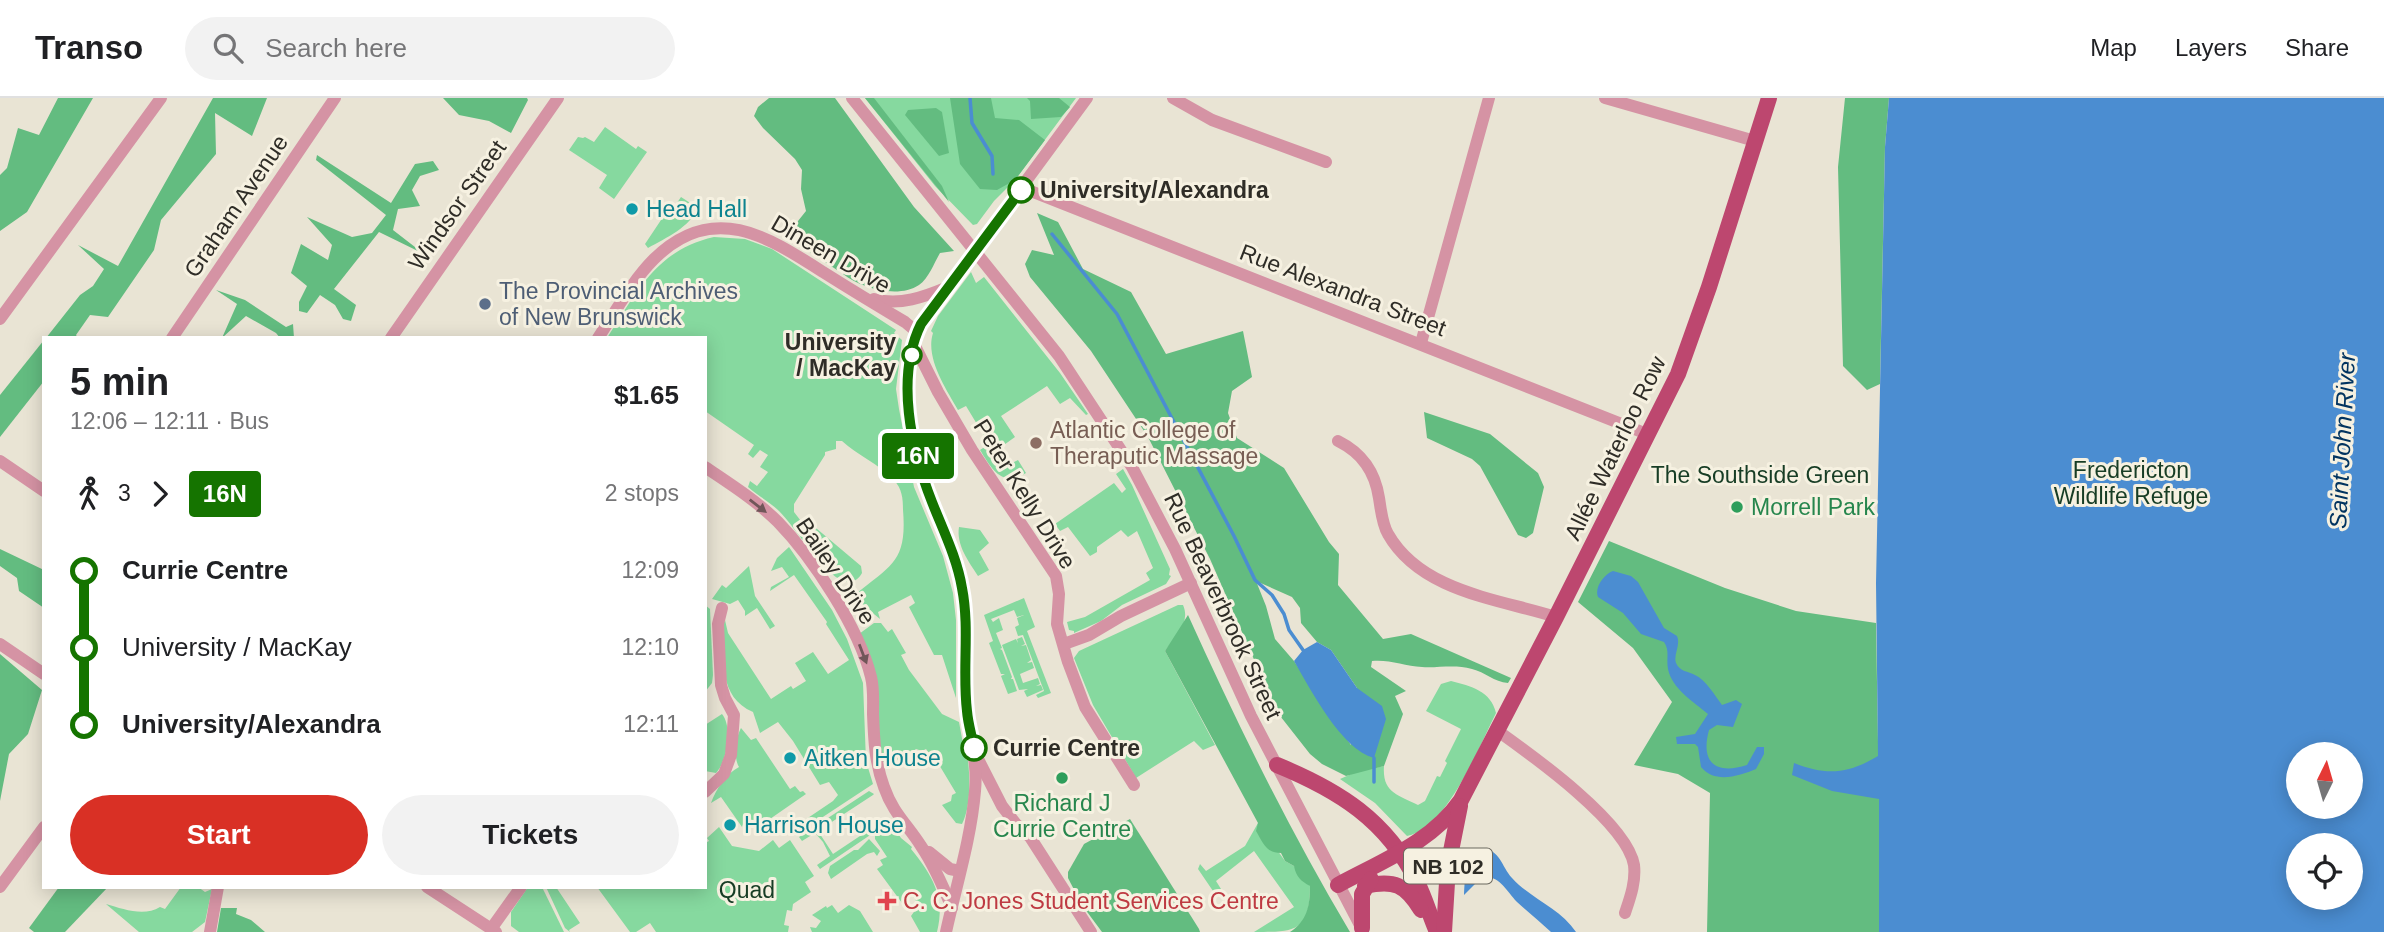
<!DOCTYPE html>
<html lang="en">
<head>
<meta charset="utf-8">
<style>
	:root { --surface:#fff; --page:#f2f2f2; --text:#202124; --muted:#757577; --line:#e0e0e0; --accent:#d93025 }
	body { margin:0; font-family:Helvetica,sans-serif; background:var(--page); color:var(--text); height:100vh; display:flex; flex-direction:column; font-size:26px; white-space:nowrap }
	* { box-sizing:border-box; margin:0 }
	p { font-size:23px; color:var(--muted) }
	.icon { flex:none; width:38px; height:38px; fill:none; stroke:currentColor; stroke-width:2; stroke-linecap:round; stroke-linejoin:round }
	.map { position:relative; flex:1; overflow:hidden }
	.sheet { position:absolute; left:42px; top:238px; width:665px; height:553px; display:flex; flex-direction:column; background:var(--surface); border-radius:0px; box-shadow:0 4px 18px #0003 }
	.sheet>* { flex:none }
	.badge { padding:0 14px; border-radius:5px; font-size:24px; line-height:46px }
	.needle { width:46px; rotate:5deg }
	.buttons { position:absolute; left:2286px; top:644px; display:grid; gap:14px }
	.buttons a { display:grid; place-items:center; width:77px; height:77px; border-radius:50%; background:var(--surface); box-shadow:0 4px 18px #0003; font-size:35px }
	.map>.badge { position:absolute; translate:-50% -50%; box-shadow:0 0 0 4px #fff }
	.legs { display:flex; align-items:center; gap:10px; height:77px; padding:0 28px; font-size:23px }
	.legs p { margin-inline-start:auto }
	.overview { display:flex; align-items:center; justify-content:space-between; height:119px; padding:0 28px }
	h1 { font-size:38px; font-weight:800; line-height:52px }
	.primary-button { display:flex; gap:14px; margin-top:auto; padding:14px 28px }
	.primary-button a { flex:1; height:80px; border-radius:42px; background:var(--accent); color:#fff; font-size:28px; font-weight:800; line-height:80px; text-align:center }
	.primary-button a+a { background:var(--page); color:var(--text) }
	ul { padding:0 28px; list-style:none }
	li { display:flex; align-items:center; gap:24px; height:77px; font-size:26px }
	li i { display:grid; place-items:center; width:10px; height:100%; margin:0 9px; background:currentColor }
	li i::after { content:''; width:18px; height:18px; margin:-9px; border:5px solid; border-radius:50%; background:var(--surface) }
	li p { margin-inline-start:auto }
	li:first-child i { background:linear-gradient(#0000 50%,currentColor 0) }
	li:last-child i { background:linear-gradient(currentColor 50%,#0000 0) }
	header { display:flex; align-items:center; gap:42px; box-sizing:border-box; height:98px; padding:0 35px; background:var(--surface); border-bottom:2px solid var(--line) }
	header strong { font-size:33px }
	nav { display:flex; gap:38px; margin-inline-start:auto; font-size:24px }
	.search { width:490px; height:63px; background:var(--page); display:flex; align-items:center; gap:18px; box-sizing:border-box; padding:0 24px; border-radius:38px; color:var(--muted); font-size:26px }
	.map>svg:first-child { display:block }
</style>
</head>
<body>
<header>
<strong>Transo</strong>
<div class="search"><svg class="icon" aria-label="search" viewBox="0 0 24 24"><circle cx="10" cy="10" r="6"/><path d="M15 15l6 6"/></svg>Search here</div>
<nav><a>Map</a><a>Layers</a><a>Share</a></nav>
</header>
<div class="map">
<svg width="2384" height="834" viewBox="0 0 2384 834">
	<rect width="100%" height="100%" fill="#e9e4d4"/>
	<g fill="#86d99f">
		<polygon points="865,0 1076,0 1015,82 994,103 977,126 973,127 935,88"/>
		<polygon points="605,29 636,51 638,48 647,54 614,101 599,90 607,77 569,52 578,39 583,40 585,39 594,44"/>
		<path d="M681 99 698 110C690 129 666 140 648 150L645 146 665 116 668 118Z"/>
		<path d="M714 139 745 141 772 151 896 232 894 235 902 242 896 291 899 311 914 389 943 458 953 495 956 522V600L942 557H934L909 509 915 505 911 497 878 514 880 521 857 502V495C893 466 907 462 903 412 903 400 902 391 894 382 879 366 857 357 842 343H836V351L825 354V357L794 406V414L804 427 810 425 861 468 862 475C858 482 852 486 843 483 823 475 796 430 779 413 770 404 758 398 748 389L750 383 757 388 768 374 760 369 768 357 760 352 753 360 748 356 754 347 705 313V240H607C637 194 656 152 714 139Z"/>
		<path d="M971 174 976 185 984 179 1060 275 1088 316 1086 317 1070 300 1060 306 1047 288 1001 318 1015 339 1001 349 1012 365 1018 362 1026 375C1002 389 993 373 980 352L989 346 966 308 958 312C946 291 925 260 933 235L931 233 938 218Z"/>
		<polygon points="1123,371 1132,387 1170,471 1169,477 1171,478 1166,486 1122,507 1101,523 1074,535 1074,533 1069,532 1067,524 1085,519 1150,482 1146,475 1153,470 1137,433 1128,439 1121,432 1097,449 1097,454 1090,458 1068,429 1060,433 1055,426 1114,385 1122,395 1126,391 1116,376"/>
		<path d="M959 429 980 432 989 445 979 454 989 472 978 478C969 464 956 447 959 429Z"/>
		<path d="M789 449 832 512 847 541 863 585 866 663 873 686 797 736 793 730 833 703 838 697 829 684 820 687 793 643 778 624 760 635 753 614C718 599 724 561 722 529L725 522 728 535 771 601 791 588 793 591 806 583 795 565 813 554 828 576 849 562 826 526 827 524 794 477 770 493 771 489 789 479 782 469 771 473 777 460Z"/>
		<polygon points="749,468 755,498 775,528 770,531 757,510 745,518 745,513 738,502 730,506 712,501 722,487 726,490"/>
		<polygon points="1024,500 1035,529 1027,533 1051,595 1038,600 1036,597 1044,593 1023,537 1018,538 1015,529 1019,527 1017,520 1024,517 1017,519 1014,512 991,521 993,524 999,520 1003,532 996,535 1002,550 1000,551 1002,552 1012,579 1011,581 1013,581 1017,593 1008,596 1001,578 1005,576 1001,576 989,545 993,543 984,517"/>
		<polygon points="705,507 710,511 713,577 712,585 705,594"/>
		<path d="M1178 507H1183C1191 525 1175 539 1165 553L1215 647 1203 652 1194 643 1136 680 1093 607 1074 560 1079 553Z"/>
		<path d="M874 525H881L888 534 892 531 906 555 901 557 909 572 942 616 959 624 966 662H968C970 682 971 708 962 726L956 725 942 707 951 703 952 697 956 695 938 665H936L926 651 922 653 916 651 912 654 911 660 899 664 893 655 880 667 859 536Z"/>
		<polygon points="1022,539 1025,546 1021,548 1026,547 1031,562 1027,565 1032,564 1034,570 1020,576 1023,585 1038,580 1040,586 1036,588 1041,587 1043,592 1027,599 1024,593 1028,591 1019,592 1002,547 1016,541 1018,545 1017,541"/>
		<path d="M1451 583C1471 588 1491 593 1496 615 1479 649 1447 730 1407 738L1375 705 1340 681 1356 674 1384 668C1382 695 1398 697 1418 707L1425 703 1437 678 1440 679 1447 665 1445 663 1461 631 1426 613 1441 586Z"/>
		<path d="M722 616C733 630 727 663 716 675L705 673V627Z"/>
		<path d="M741 630 751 642 756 640 790 691 795 688 800 694 803 693 806 696 754 732 755 725 753 722 747 721 744 723 742 729 721 699 711 705C716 691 726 676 739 669 733 659 736 639 741 630Z"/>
		<polygon points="869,693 874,696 873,697 818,733 833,756 884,722 885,727 820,771 817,767 830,758 823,744 815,735 802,743 799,739"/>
		<path d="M1258 725 1285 763 1294 768 1310 788C1310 834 1295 834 1254 834L1294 809 1254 753 1216 783 1221 791 1213 793 1198 771 1200 766 1206 773 1245 748Z"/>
		<path d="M892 727 901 740 912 749 911 751C932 777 946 799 937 834H920L911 818 919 807 911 796 902 805 877 771 883 767 880 762 887 759 875 741V738Z"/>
		<polygon points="719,729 732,748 759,753 773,742 779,750 790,742 814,778 805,784 811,794 793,806 792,813 787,812 784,827 789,828 788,834 656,834 650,825 636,834 630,834 597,789 705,789 705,745 709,743 707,740"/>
		<polygon points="869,741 880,753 877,758 874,754 867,756 831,781 828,775 830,768 854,752 858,752"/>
		<path d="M181 789H198L205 794 212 791 205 824 192 834H139L106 806C123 811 144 819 160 809L165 811Z"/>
		<polygon points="528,789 542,789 564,834 519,834 511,828 511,814"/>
		<polygon points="546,789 556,789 580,825 569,832 570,834 565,830"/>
		<polygon points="832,807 838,815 849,807 860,813 873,834 812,834 810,829 816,830 821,823 812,817 826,808 827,810"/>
	</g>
	<g fill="#63bc80" fill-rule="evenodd">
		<polygon points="58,0 93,0 27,114 0,133 0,77 7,70 18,30 39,37"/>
		<polygon points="213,0 267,0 252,38 215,15 216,56 161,122 154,152 108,219 90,217 76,237 78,240 46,240 80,197 93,188 104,171 78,147 118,168"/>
		<polygon points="443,0 527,0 528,2 511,35 489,23 459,17"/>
		<path d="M769 0H835L914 109 954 153 940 155C934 165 929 180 919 187 898 201 861 190 843 176L845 170 840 168 837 172 786 138 806 113 801 91 802 72 795 61 763 30 754 18 758 9Z"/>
		<polygon points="865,0 874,0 942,88 949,104"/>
		<polygon points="950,0 991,0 995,20 1019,22 1045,42 1015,82 997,92 980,91 960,66"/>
		<polygon points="1027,0 1059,0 1070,9 1061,19 1031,21 1030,3"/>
		<polygon points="1845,0 1889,0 1885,49 1880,286 1867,292 1843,268 1838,69"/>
		<polygon points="936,10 942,14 949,55 939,58 905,17 908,12"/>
		<polygon points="317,57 391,105 415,66 433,63 439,72 420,78 412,92 420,108 398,111 393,132 424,156 379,134 334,191 356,207 351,223 343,221 335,207 320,197 307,215 299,213 299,204 307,188 291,175 301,146 328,162 332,147 307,119 352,139 372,135 386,117 316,62"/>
		<path d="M1037 115 1058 124 1083 171 1131 194 1166 256 1243 233 1252 279 1232 293 1228 315 1237 340 1284 370 1329 444 1339 456 1338 487 1383 541 1411 536 1511 580 1508 585C1494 584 1485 574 1472 571 1455 566 1439 570 1422 569 1405 568 1388 561 1372 563L1371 569 1406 593 1395 598 1403 616 1384 668 1346 678 1322 666 1310 656 1277 614 1210 461 1148 339 1091 253 1030 179 1025 166 1032 152 1054 157ZM1256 483 1292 499 1300 510 1301 525 1317 544 1331 552 1357 590 1351 647 1294 563 1275 541 1266 508Z"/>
		<polygon points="216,192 245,202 286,229 293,226 294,240 280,240 276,235 246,218 222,240 237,206"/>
		<polygon points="44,242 44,283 0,339 0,297"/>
		<polygon points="1424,314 1490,336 1538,375 1544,389 1533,435 1526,440 1518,437 1480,368 1472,361 1427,340"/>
		<polygon points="1609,443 1725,490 1796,513 1876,525 1880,762 1879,834 1707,834 1710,695 1678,676 1634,667 1672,604 1633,550 1578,504"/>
		<polygon points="0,451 44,472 44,510 19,493 17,480 0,468"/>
		<path d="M1188 517C1237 625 1289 732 1350 834H1290C1307 823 1310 808 1310 788 1301 783 1296 779 1294 768L1285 763 1281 755C1266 755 1263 745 1256 733L1258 725 1165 553Z"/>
		<polygon points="0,556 42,592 28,636 9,656 0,703"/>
		<polygon points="1130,721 1199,831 1200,834 1102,834 1082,807 1068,780 1068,774 1084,746"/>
		<polygon points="59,789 108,789 65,834 34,834 29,830"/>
		<polygon points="221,810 237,810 236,816 251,822 265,834 217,834"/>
	</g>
	<g fill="#4b8dd1" fill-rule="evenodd">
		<path d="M1889 0H2384V834H1879V701L1832 693 1792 677 1794 665C1827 678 1848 676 1878 658L1876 485 1885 49ZM2350 656V709H2298V656ZM2350 747V800H2298V747Z"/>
		<path d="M1613 473 1631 478 1638 484 1664 530 1677 538C1681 547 1673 557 1676 565 1680 574 1688 573 1695 577 1706 582 1715 598 1722 607L1736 602 1742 606 1733 629 1717 627 1709 632C1700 665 1716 677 1747 667L1757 649H1764V656L1756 671C1739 678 1715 686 1701 669L1698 649 1695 646H1677L1676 639 1695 636 1708 616C1694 604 1672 591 1668 571 1666 560 1670 553 1664 544L1641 536 1623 515 1598 499C1594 490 1604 476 1613 473Z"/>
		<path d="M1317 544 1331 552 1357 590 1382 608 1386 621 1374 660C1341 651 1311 592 1294 563L1303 552Z"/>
		<path d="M1481 750C1501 752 1501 768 1512 780 1531 801 1560 810 1576 834H1551C1540 824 1528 814 1517 804 1506 793 1500 777 1482 779L1464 797C1465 779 1465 761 1481 750Z"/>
	</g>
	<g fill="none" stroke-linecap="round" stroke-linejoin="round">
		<g stroke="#4b8dd1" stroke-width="3.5">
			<polyline points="970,0 972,25 992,58 993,76"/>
			<polyline points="1052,136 1117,216 1234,438 1255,482 1272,497 1284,516 1289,532 1303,552"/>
			<polyline points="1374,660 1374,684"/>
		</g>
		<g stroke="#d593a4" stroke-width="12">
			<polyline points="852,0 1059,258 1132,369 1175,451 1251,618 1362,831"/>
			<polyline points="1173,0 1212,22 1326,64"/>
			<polyline points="1605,0 1755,43"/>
			<polyline points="1023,90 1647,336"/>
			<path d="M874 201C900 208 924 199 948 189"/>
			<polyline points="0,221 161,0"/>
			<polyline points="172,240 335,0"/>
			<polyline points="391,240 558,0"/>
			<path d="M598 240C616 213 632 183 654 161 713 103 767 138 823 174 850 191 878 208 905 224L917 234"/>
			<polyline points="1421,245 1489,0"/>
			<polyline points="914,246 938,294 972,352 1056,478 1059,496 1057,526 1068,564 1085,609 1134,687"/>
			<path d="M1338 343C1362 355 1375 373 1379 400 1381 412 1382 426 1388 436 1421 494 1499 501 1556 519"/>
			<polyline points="0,363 44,393"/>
			<path d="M705 369C730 386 757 403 778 424 813 460 859 530 871 579 874 591 873 603 873 616 874 642 875 665 884 689 893 715 907 726 921 748 934 767 943 788 952 810"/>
			<polyline points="0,546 44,576"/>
			<polyline points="1064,546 1089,537 1121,518 1191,485"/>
			<path d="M1498 633C1533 658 1627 725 1634 767 1636 784 1630 800 1625 815"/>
			<polyline points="977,659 1002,708 1016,726 1030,739 1091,834"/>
			<polyline points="705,694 724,676 731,657 734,617 725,600 721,587 718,526 722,510"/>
			<polyline points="929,754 950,771 960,773"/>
			<polyline points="0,789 44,729"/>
			<polyline points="427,789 496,834"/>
			<polyline points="491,831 521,789"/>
			<polyline points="210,834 218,789"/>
			<path d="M946 834C956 788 971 741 975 693 978 664 969 638 967 609 964 576 968 542 965 508 961 471 944 437 931 402 911 350 895 279 921 226L1087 0"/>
		</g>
		<g stroke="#bd476f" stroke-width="16">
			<path d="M1277 667C1338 692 1387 722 1417 784 1425 800 1430 818 1437 834"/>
			<path d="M1338 787C1382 763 1431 745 1461 702L1556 519 1678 276 1709 189 1769 0"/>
			<path d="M1365 788C1394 781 1406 787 1421 812"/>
			<polyline points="1362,830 1362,796 1371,781"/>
			<polyline points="1444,834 1448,768 1460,708"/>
		</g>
	</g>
	<defs><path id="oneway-solid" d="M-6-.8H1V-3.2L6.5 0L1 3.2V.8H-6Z" transform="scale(1.75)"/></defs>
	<g fill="#715659">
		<use href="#oneway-solid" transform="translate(758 408) rotate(38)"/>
		<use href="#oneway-solid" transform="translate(863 556) rotate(69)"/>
	</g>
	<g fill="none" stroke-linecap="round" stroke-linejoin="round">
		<g stroke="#fff" stroke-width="16">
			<path id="line-1" d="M974 650C972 638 968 626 967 613 962 572 970 531 962 490 957 460 943 432 932 404 911 351 895 279 921 226L1021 92"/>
		</g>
		<use href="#line-1" stroke="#157400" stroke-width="10"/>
	</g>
	<g fill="#fff" stroke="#157400" stroke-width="3.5">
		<circle cx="1021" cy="92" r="12"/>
		<circle cx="912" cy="257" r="9"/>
		<circle cx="974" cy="650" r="12"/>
	</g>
	<g fill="#0f9aa8" stroke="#f6f1e1" stroke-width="2.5">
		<circle cx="632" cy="111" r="7"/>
		<circle cx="790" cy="660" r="7"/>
		<circle cx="730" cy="727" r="7"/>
	</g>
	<circle fill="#5c6f8a" stroke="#f6f1e1" stroke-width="2.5" cx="485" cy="206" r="7"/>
	<circle fill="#8d6e63" stroke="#f6f1e1" stroke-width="2.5" cx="1036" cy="345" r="7"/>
	<g fill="#2e9e5b" stroke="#f6f1e1" stroke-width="2.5">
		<circle cx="1737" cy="409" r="7"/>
		<circle cx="1062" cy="680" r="7"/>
	</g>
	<path fill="#e0444e" stroke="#f6f1e1" stroke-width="2.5" d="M883.5 792.5h7v7h7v7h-7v7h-7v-7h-7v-7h7z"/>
	<g text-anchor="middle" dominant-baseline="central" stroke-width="6" stroke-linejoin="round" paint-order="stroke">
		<rect fill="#f6f1e1" stroke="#6b685f" stroke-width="2" x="1404" y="750.5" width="88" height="35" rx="5"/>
		<g font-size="21" font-weight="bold" fill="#2f2d27">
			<text x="1448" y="768">NB 102</text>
		</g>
		<g font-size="23" font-weight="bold" fill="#2f2d27" stroke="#f6f1e1" text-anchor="start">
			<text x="1040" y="92">University/Alexandra</text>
			<text x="896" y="244" text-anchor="end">University<tspan x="896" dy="26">/ MacKay</tspan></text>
			<text x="993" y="650">Currie Centre</text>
		</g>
		<g font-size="23" fill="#2f2d27" stroke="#f6f1e1">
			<text transform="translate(457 107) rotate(-55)">Windsor Street</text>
			<text transform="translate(236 108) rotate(-56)">Graham Avenue</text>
			<text transform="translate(831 156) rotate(30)">Dineen Drive</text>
			<text transform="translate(1343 192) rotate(21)">Rue Alexandra Street</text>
			<text transform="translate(1615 350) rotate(-64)">Allée Waterloo Row</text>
			<text transform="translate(1025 396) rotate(58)">Peter Kelly Drive</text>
			<text transform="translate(836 473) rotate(56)">Bailey Drive</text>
			<text transform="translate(1223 508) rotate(65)">Rue Beaverbrook Street</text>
		</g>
		<g font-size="23" fill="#0d838f" stroke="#f6f1e1" text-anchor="start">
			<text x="646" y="111">Head Hall</text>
			<text x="804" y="660">Aitken House</text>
			<text x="744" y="727">Harrison House</text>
		</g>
		<g font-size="23" fill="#4e5e75" stroke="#f6f1e1" text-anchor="start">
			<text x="499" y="193">The Provincial Archives<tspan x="499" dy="26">of New Brunswick</tspan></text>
		</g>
		<g font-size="23" fill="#785e54" stroke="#f6f1e1" text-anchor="start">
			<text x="1050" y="332">Atlantic College of<tspan x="1050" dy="26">Theraputic Massage</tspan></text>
		</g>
		<g font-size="23" fill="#173d25" stroke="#f6f1e1">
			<text x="2131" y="372">Fredericton<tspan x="2131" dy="26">Wildlife Refuge</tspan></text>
			<text x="1760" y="377">The Southside Green</text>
			<text x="747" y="792">Quad</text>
		</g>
		<g font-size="23" fill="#27864d" stroke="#f6f1e1" text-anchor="start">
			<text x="1751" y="409">Morrell Park</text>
			<text x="1062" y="705" text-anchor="middle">Richard J<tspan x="1062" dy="26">Currie Centre</tspan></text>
		</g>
		<g font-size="23" fill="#be3a42" stroke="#f6f1e1" text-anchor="start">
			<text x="903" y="803">C. C. Jones Student Services Centre</text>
		</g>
		<g font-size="24" font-style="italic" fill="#023460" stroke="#f6f1e1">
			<text transform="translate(2342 343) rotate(-87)">Saint John River</text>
		</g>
	</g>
</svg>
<div class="buttons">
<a><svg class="needle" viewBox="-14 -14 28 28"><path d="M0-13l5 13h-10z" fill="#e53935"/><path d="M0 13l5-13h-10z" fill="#757577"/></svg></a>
<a><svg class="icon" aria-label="locate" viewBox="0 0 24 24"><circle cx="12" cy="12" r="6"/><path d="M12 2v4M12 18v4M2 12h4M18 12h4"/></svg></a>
</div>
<b class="badge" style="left:918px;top:358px;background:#157400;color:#fff">16N</b>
<section class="sheet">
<div class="overview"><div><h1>5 min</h1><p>12:06 – 12:11 · Bus</p></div><b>$1.65</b></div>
<div class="legs"><svg class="icon" aria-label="walk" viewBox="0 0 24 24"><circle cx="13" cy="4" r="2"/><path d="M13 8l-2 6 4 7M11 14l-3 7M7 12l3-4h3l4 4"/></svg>3<svg class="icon" aria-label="forward" viewBox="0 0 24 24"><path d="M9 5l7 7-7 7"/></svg><b class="badge" style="background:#157400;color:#fff">16N</b><p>2 stops</p></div>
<ul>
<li><i style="color:#157400"></i><b>Currie Centre</b><p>12:09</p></li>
<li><i style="color:#157400"></i><span>University / MacKay</span><p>12:10</p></li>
<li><i style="color:#157400"></i><b>University/Alexandra</b><p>12:11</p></li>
</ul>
<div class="primary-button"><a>Start</a><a>Tickets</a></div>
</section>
</div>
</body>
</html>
